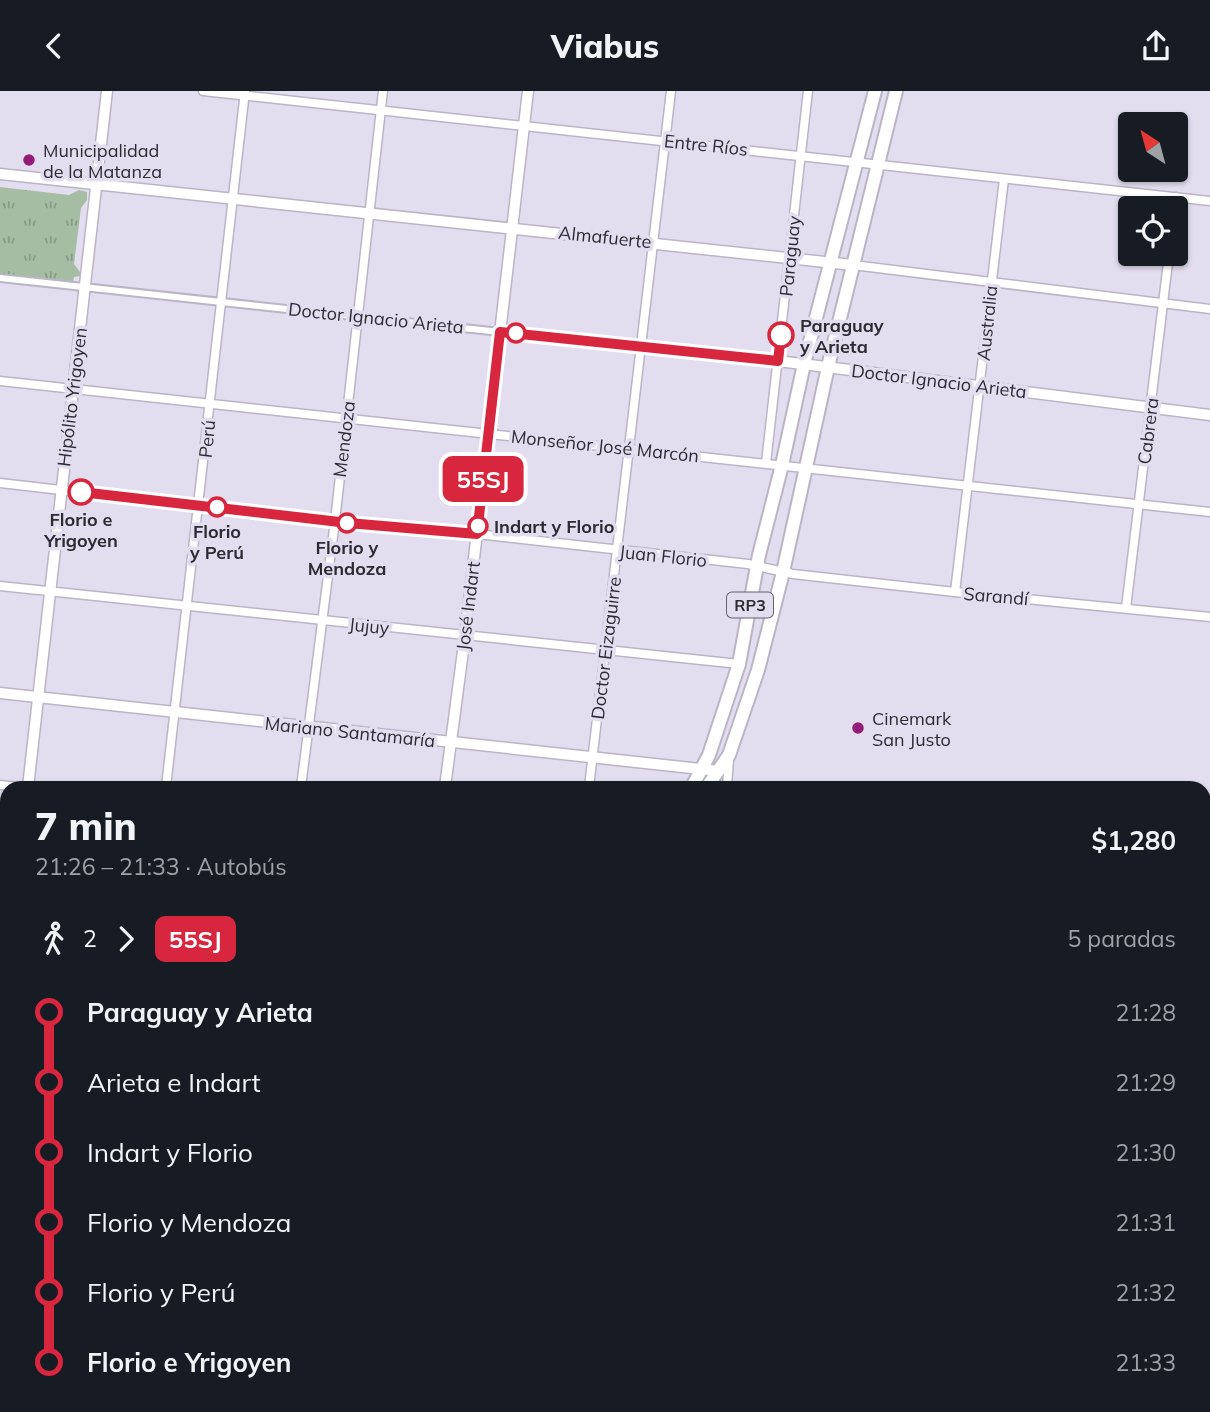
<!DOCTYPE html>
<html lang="es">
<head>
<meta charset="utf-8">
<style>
	:root { --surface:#171b24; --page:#20242c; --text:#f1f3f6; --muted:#9ea1a6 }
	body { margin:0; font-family:Mulish,sans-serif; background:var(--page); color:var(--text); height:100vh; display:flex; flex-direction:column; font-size:26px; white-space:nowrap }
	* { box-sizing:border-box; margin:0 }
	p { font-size:23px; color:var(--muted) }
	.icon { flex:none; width:38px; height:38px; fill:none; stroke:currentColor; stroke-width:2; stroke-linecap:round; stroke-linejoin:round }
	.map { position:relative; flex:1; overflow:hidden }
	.panel { position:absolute; left:0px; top:690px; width:1211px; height:632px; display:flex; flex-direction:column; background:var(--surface); border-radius:21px 21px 0 0; box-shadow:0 2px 5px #0004 }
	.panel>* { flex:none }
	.badge { padding:0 14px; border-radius:10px; font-size:24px; line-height:46px }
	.needle { width:46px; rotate:324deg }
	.tools { position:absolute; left:1118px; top:21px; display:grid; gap:14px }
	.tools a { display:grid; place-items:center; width:70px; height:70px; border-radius:7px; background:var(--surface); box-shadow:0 2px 5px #0004; font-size:35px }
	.map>.badge { position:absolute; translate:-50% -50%; box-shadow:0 0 0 4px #fff }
	.legs { display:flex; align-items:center; gap:10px; height:77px; padding:0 35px; font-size:23px }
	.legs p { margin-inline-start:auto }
	.summary { display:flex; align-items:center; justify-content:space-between; height:119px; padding:0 35px }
	h1 { font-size:38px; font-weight:800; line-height:52px }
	ul { padding:0 35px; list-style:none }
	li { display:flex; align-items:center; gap:24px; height:70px; font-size:26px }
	li i { display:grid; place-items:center; width:10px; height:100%; margin:0 9px; background:currentColor }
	li i::after { content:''; width:18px; height:18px; margin:-9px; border:5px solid; border-radius:50%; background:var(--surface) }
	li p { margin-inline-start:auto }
	li:first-child i { background:linear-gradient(#0000 50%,currentColor 0) }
	li:last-child i { background:linear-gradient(currentColor 50%,#0000 0) }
	header { display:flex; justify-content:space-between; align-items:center; height:91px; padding:0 35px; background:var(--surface); font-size:32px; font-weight:800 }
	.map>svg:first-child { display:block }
</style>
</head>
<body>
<header><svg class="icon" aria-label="back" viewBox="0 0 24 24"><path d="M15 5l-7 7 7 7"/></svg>Viabus<svg class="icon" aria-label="share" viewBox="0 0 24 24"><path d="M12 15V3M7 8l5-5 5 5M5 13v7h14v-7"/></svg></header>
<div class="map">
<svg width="1210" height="1321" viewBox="0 0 1210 1321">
	<defs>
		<pattern id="grass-tufts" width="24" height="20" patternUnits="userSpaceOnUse" patternTransform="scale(1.75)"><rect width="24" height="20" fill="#a4bda3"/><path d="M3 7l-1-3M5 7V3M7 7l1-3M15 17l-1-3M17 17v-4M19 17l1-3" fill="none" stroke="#869a85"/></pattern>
	</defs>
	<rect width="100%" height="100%" fill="#e3deef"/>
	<polygon fill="url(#grass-tufts)" points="0,96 69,104 79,99 87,101 87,109 81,117 74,173 80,181 80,185 74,186 73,191 0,184"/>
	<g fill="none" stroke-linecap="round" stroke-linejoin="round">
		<g stroke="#bab4c5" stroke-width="10">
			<polyline id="pedestrian" points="0,187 500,241"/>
		</g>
		<g stroke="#bab4c5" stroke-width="11">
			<g id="minor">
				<polyline points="203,0 1210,110"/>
				<polyline points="1175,117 1176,106"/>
				<polyline points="853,174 1210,218"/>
				<polyline points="0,290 1210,421"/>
				<polyline points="766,372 808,0"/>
				<polyline points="0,392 348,432 477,443 748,473 793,483 955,501 1210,526"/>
				<polyline points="0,495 739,573"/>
				<polyline points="955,501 1004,88"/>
				<polyline points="1126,517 1169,163"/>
				<polyline points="0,694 19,696"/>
				<polyline points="166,696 245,0"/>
				<polyline points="301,696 335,430 383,0"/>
				<polyline points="589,696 671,0"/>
				<polyline points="727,696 729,668"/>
				<polyline points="0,781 7,782"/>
				<polyline points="1204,1046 1210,994"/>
				<polyline points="0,1078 7,1078"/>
				<polyline points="1204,1119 1210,1120"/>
				<polyline points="0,1169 7,1171"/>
				<polyline points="1204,1223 1210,1224"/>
				<polyline points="0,1274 7,1275"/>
				<polyline points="342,1314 383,1319"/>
				<polyline points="1121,1314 1181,1321"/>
				<polyline points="411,1318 432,1321"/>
				<polyline points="95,1321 96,1314"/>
				<polyline points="232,1321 233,1314"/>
				<polyline points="622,1321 623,1314"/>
				<polyline points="759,1321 760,1314"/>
				<polyline points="896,1321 897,1314"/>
				<polyline points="1034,1321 1035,1314"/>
			</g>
		</g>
		<g stroke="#bab4c5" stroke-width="13">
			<g id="tertiary">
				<polyline points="0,83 853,174"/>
				<polyline points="500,241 778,270 1210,324"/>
				<polyline points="0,602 719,680"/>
				<polyline points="28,696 107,0"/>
				<polyline points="445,696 465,545 528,0"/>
				<polyline points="1204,883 1210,883"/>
				<polyline points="1204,916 1210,917"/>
				<polyline points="0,917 7,861"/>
				<polyline points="0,974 7,972"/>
				<polyline points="0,1011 7,1008"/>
			</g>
		</g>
		<g stroke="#bab4c5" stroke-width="16">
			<g id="primary">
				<polyline points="1204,894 1210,895"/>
				<polyline points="1204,905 1210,906"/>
				<polyline points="0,985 7,983"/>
				<polyline points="0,998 7,995"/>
			</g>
		</g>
		<g stroke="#bab4c5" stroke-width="16">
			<g id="trunk">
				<polyline points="692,696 709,664 739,573 759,464 782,374 804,273 875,0"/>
				<polyline points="707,696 729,664 758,579 783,481 828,276 896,0"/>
				<polyline points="382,1321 384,1314"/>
				<polyline points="410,1321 412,1314"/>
			</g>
		</g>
		<use href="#pedestrian" stroke="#fff" stroke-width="6"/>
		<use href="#minor" stroke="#fff" stroke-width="8"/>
		<use href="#tertiary" stroke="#fff" stroke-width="10"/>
		<use href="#primary" stroke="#fff" stroke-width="12"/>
		<use href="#trunk" stroke="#fff" stroke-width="12"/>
	</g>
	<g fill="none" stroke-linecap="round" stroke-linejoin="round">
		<g stroke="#fff" stroke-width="16">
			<polyline id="line-1" points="81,401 348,432 477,443 500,241 778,270 781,244"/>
		</g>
		<use href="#line-1" stroke="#d7263d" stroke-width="10"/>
	</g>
	<g fill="#931b78" stroke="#e3deef" stroke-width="2.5">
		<circle cx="29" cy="69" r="7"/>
		<circle cx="858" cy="637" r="7"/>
	</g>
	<g fill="#fff" stroke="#d7263d" stroke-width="3.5">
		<circle cx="516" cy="242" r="9"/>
		<circle cx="781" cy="244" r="12"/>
		<circle cx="81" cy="401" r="12"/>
		<circle cx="217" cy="416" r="9"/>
		<circle cx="347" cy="432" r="9"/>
		<circle cx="478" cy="435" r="9"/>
	</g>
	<g text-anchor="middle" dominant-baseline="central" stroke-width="7" stroke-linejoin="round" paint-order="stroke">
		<rect fill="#e3deef" stroke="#64616a" stroke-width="2" x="727" y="501.5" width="46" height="25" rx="5"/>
		<g font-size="16" font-weight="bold" fill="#2d2b31">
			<text x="750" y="514">RP3</text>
		</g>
		<g font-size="18" fill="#2d2b31" stroke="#e3deef">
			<text transform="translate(706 54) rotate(6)">Entre Ríos</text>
			<text transform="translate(605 146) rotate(6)">Almafuerte</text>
			<text transform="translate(790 165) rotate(-84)">Paraguay</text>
			<text transform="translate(376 227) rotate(6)">Doctor Ignacio Arieta</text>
			<text transform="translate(987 232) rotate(-84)">Australia</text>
			<text transform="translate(939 290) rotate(7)">Doctor Ignacio Arieta</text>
			<text transform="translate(72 306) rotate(-83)">Hipólito Yrigoyen</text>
			<text transform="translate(1148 340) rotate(-83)">Cabrera</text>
			<text transform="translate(207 348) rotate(-84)">Perú</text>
			<text transform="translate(344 348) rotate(-83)">Mendoza</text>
			<text transform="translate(605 355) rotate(6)">Monseñor José Marcón</text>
			<text transform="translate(663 465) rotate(6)">Juan Florio</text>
			<text transform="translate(996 505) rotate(5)">Sarandí</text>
			<text transform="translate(468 515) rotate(-83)">José Indart</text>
			<text transform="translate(369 535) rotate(6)">Jujuy</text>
			<text transform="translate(606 557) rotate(-83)">Doctor Eizaguirre</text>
			<text transform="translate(350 641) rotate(6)">Mariano Santamaría</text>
		</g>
		<g font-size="18" fill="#2d2b31" stroke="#e3deef" text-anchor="start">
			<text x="43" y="59">Municipalidad<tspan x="43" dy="21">de la Matanza</tspan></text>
			<text x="872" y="627">Cinemark<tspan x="872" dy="21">San Justo</tspan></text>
		</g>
		<g font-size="18" font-weight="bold" fill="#2d2b31" stroke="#e3deef">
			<text x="800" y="234" text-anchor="start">Paraguay<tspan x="800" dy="21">y Arieta</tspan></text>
			<text x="81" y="428">Florio e<tspan x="81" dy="21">Yrigoyen</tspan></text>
			<text x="494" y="435" text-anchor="start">Indart y Florio</text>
			<text x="217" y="440">Florio<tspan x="217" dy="21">y Perú</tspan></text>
			<text x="347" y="456">Florio y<tspan x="347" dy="21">Mendoza</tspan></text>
		</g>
	</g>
</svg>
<div class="tools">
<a><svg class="needle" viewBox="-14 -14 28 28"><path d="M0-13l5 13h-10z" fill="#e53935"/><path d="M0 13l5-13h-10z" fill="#9ea1a6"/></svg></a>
<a><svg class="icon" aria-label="locate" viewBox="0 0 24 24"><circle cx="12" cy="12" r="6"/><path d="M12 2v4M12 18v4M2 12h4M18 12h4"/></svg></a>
</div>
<b class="badge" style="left:483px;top:388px;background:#d7263d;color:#fff">55SJ</b>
<section class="panel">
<div class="summary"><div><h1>7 min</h1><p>21:26 – 21:33 · Autobús</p></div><b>$1,280</b></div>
<div class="legs"><svg class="icon" aria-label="walk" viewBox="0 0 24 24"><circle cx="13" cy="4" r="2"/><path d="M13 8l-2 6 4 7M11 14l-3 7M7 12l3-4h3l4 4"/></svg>2<svg class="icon" aria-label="forward" viewBox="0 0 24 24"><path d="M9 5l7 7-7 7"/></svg><b class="badge" style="background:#d7263d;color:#fff">55SJ</b><p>5 paradas</p></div>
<ul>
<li><i style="color:#d7263d"></i><b>Paraguay y Arieta</b><p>21:28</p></li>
<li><i style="color:#d7263d"></i><span>Arieta e Indart</span><p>21:29</p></li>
<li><i style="color:#d7263d"></i><span>Indart y Florio</span><p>21:30</p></li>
<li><i style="color:#d7263d"></i><span>Florio y Mendoza</span><p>21:31</p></li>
<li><i style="color:#d7263d"></i><span>Florio y Perú</span><p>21:32</p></li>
<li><i style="color:#d7263d"></i><b>Florio e Yrigoyen</b><p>21:33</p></li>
</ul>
</section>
</div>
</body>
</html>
